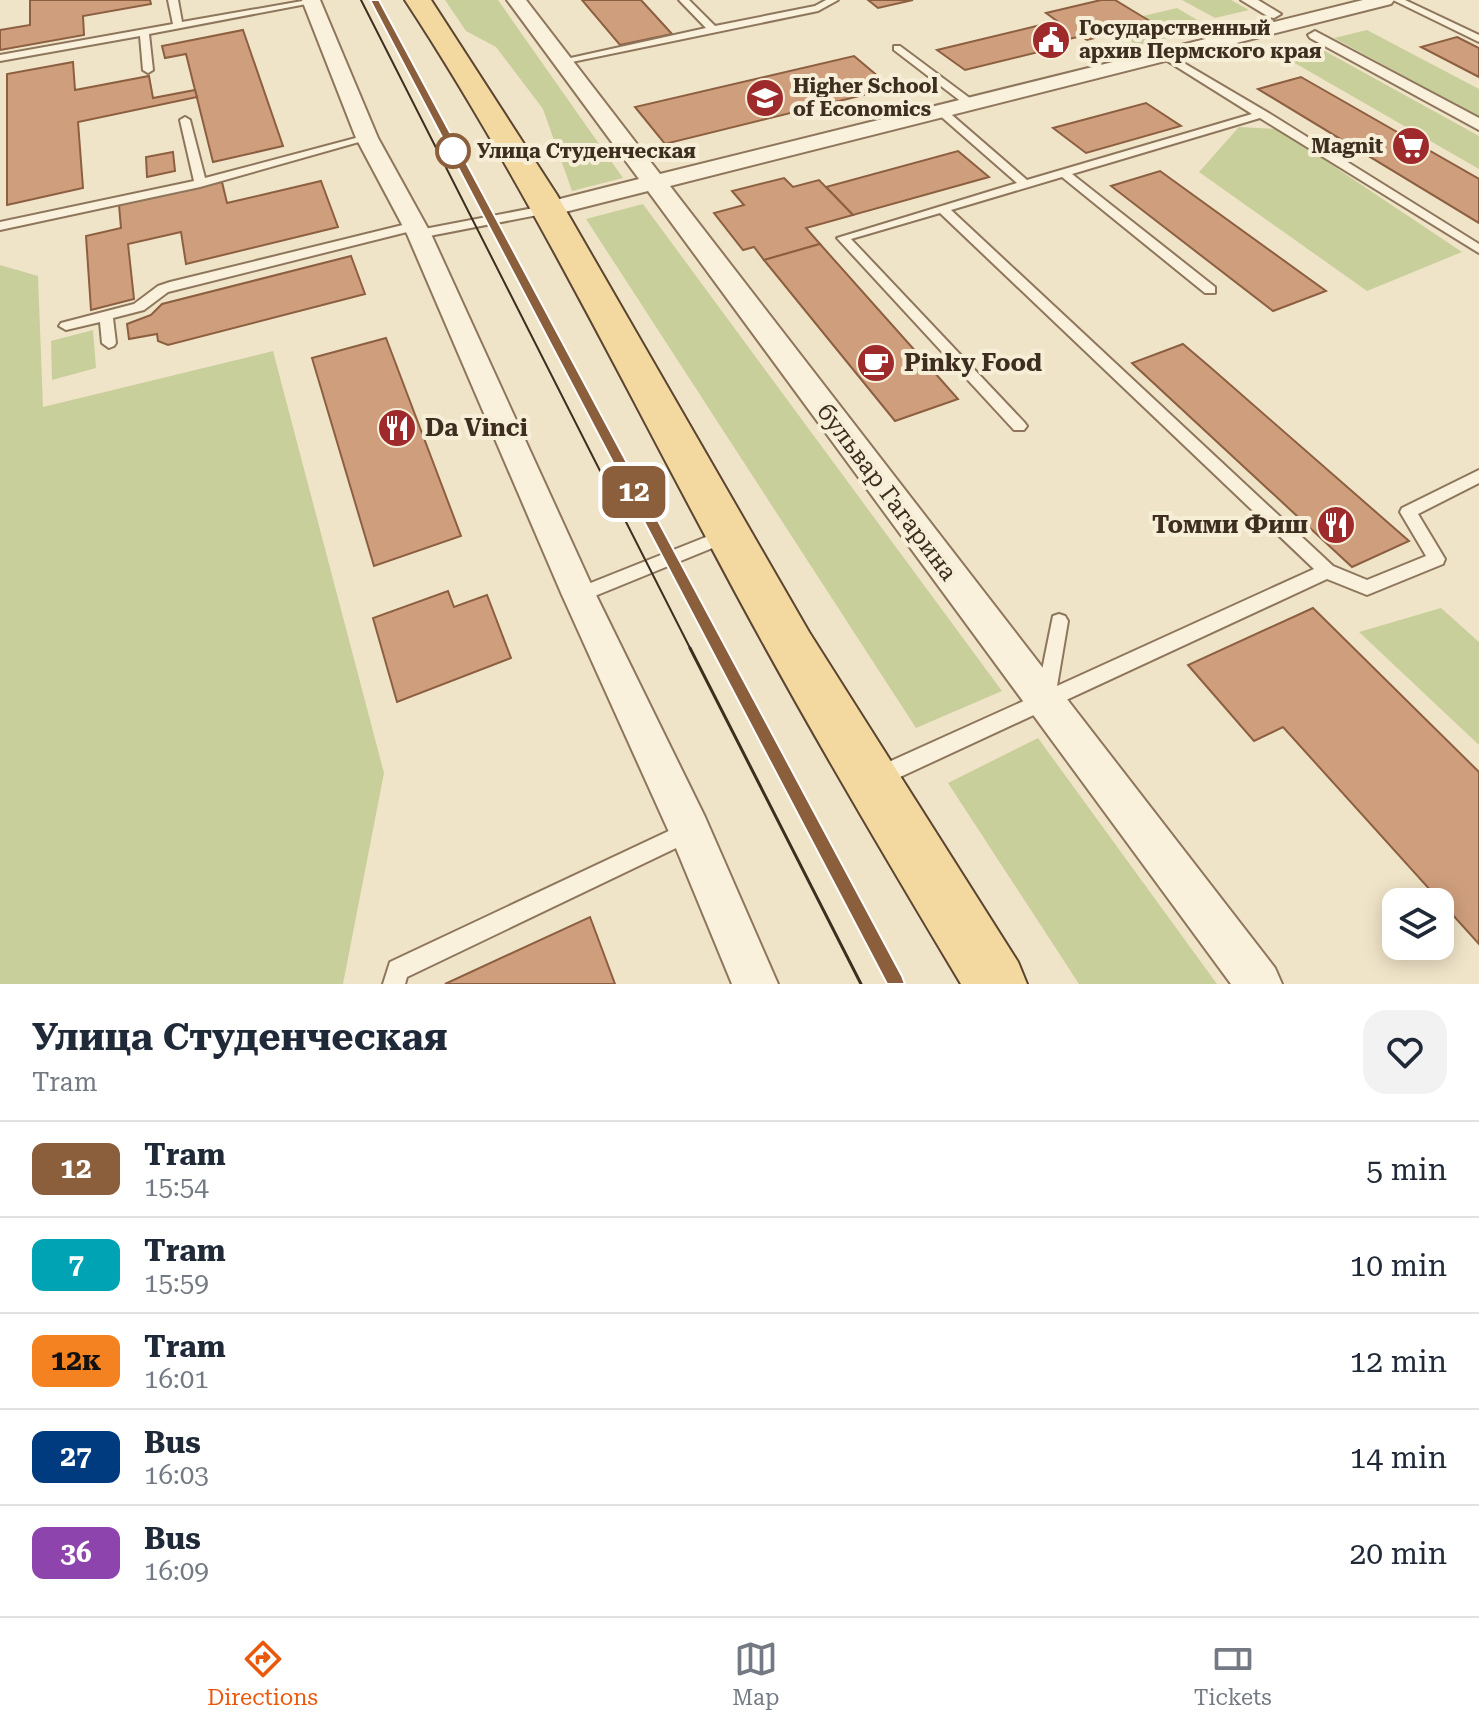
<!DOCTYPE html>
<html lang="en">
<head>
<meta charset="utf-8">
<style>
	:root { --surface:#fff; --page:#f2f2f3; --text:#1f2937; --muted:#747a83; --line:#e0e1e3; --accent:#ea580c }
	body { margin:0; font-family:"Roboto Serif",serif; background:var(--page); color:var(--text); height:100vh; display:flex; flex-direction:column; font-size:30px; white-space:nowrap }
	* { box-sizing:border-box; margin:0 }
	p { font-size:26px; color:var(--muted) }
	.icon { flex:none; width:44px; height:44px; fill:none; stroke:currentColor; stroke-width:2; stroke-linecap:round; stroke-linejoin:round }
	.map { position:relative; height:984px; overflow:hidden }
	.drawer { display:flex; flex-direction:column; background:var(--surface); flex:1 }
	.drawer>* { flex:none }
	.badge { padding:0 16px; border-radius:12px; font-size:28px; line-height:52px }
	.controls { position:absolute; left:1382px; top:888px; display:grid; gap:16px }
	.controls a { display:grid; place-items:center; width:72px; height:72px; border-radius:16px; background:var(--surface); box-shadow:0 4px 20px #0003; font-size:40px }
	.map>.badge { position:absolute; translate:-50% -50%; box-shadow:0 0 0 4px #fff }
	.round { display:grid; place-items:center; flex:none; width:84px; height:84px; border-radius:24px; background:var(--page) }
	.head { display:flex; align-items:center; justify-content:space-between; height:136px; padding:0 32px }
	h1 { font-size:38px; font-weight:700; line-height:60px }
	ul { padding:0; list-style:none }
	li { display:flex; align-items:center; gap:24px; height:96px; padding:0 32px; border-top:2px solid var(--line) }
	li div { flex:1 }
	li b { display:block; font-size:30px }
	li em { font-style:normal }
	li .badge { min-width:88px; font-weight:700; text-align:center }
	.dock { display:flex; justify-content:space-around; align-items:center; height:112px; border-top:2px solid var(--line); background:var(--surface); font-size:22px; color:var(--muted) }
	.dock a { display:grid; justify-items:center; gap:4px }
	.dock .selected { color:var(--accent) }
	.map>svg:first-child { display:block }
</style>
</head>
<body>
<div class="map">
<svg width="1479" height="984" viewBox="0 0 1479 984">
	<rect width="100%" height="100%" fill="#f0e4c8"/>
	<g fill="#c9cf9b">
		<polygon points="445,0 498,0 623,178 572,191 543,109 496,47 466,31"/>
		<polygon points="1182,0 1231,0 1249,10 1215,18"/>
		<polygon points="1177,8 1211,28 1137,45 1117,32 1152,23 1143,16"/>
		<polygon points="1367,30 1479,89 1479,117 1334,38"/>
		<polygon points="1314,45 1479,136 1479,169 1279,54"/>
		<polygon points="1239,127 1278,129 1462,252 1367,291 1199,172"/>
		<polygon points="643,204 1002,691 916,728 586,219"/>
		<polygon points="0,265 38,276 43,407 273,351 384,773 343,984 0,984"/>
		<polygon points="93,330 96,368 52,380 51,341"/>
		<polygon points="1441,608 1479,642 1479,745 1359,632"/>
		<polygon points="1038,738 1217,984 1079,984 948,783"/>
	</g>
	<g fill="#cf9f7d" stroke="#8d5f41" stroke-width="2">
		<polygon points="30,0 150,0 151,4 83,16 84,35 0,50 0,30 30,25"/>
		<polygon points="582,0 641,0 672,34 620,45"/>
		<polygon points="868,0 913,0 878,8"/>
		<polygon points="1101,0 1115,0 1153,23 1087,40 1081,36 1061,41 1067,45 965,70 937,50 1057,21 1046,13"/>
		<polygon points="243,30 283,146 213,162 186,54 165,58 162,46"/>
		<polygon points="1457,37 1479,48 1479,77 1421,47"/>
		<polygon points="854,56 892,88 665,144 635,107"/>
		<polygon points="73,62 75,90 149,76 153,98 195,90 197,97 78,122 83,188 7,205 7,74"/>
		<polygon points="1301,77 1479,179 1479,223 1258,89"/>
		<polygon points="1146,103 1181,126 1086,153 1053,128"/>
		<polygon points="958,151 989,177 853,215 826,187"/>
		<polygon points="173,152 175,171 147,177 146,157"/>
		<polygon points="1160,171 1326,291 1273,311 1111,186"/>
		<polygon points="784,178 793,187 819,180 853,215 806,228 820,244 764,260 754,247 743,250 714,213 744,205 732,191"/>
		<polygon points="321,181 338,227 186,264 181,232 128,244 134,299 91,310 86,236 121,228 119,205 222,182 227,203"/>
		<polygon points="820,244 942,381 958,399 895,421 764,260"/>
		<polygon points="351,256 365,294 168,345 158,341 157,334 129,339 127,324 151,315 162,304"/>
		<polygon points="386,338 461,536 374,566 312,358"/>
		<polygon points="1183,344 1210,367 1409,541 1352,567 1132,363"/>
		<polygon points="448,591 454,607 487,595 511,658 397,702 373,618"/>
		<polygon points="1313,608 1479,772 1479,944 1283,727 1254,741 1188,665"/>
		<polygon points="590,917 615,984 445,984"/>
	</g>
	<g fill="none" stroke-linecap="round" stroke-linejoin="round">
		<g stroke="#8d765c" stroke-width="4">
			<g id="service">
				<polygon points="168,0 178,0 182,22 308,0 317,2 149,34 153,70 148,73 143,70 140,36 0,61 0,55 173,24"/>
				<polygon points="679,0 689,0 715,26 815,6 826,0 838,0 818,11 562,64 557,61 706,28"/>
				<polygon points="1393,0 1405,0 1479,35 1479,42"/>
				<polygon points="894,46 900,46 975,102 975,106 967,106 894,50"/>
				<polygon points="1165,52 1267,112 1479,244 1479,253 1260,118 1072,174 1215,287 1215,293 1205,293 1062,177 951,210 1333,566 1367,580 1426,556 1400,512 1402,508 1479,470 1479,483 1418,514 1445,559 1443,564 1367,595 1327,579 885,784 878,786 871,784 868,777 871,770 1037,695 1053,616 1059,614 1065,616 1068,621 1057,686 1314,569 940,213 851,239 1024,422 1027,426 1024,430 1014,430 837,238 1017,183 937,113 937,109 945,109 1027,180 1252,114 1161,57 1161,53"/>
				<polygon points="185,117 190,120 205,178 367,135 373,138 200,187 0,230 0,222 194,181 180,120"/>
				<polygon points="549,205 553,206 553,212 419,238 413,234 419,230"/>
				<polygon points="415,222 419,223 419,229 168,292 144,310 113,318 116,343 114,346 109,348 102,343 100,322 66,330 59,326 61,323 134,304 158,286 170,282"/>
				<polygon points="726,529 732,530 734,535 732,540 585,600 579,602 573,600 570,595 573,590"/>
				<polygon points="690,821 697,824 700,831 697,838 407,977 405,984 383,984 390,962"/>
			</g>
		</g>
		<g stroke="#8d765c" stroke-width="4">
			<g id="pedestrian">
				<polygon points="1241,0 1258,0 1281,14 1274,18 1269,17"/>
				<polygon points="1315,31 1479,118 1479,130 1310,38 1308,35"/>
			</g>
		</g>
		<g stroke="#8d765c" stroke-width="4">
			<g id="minor">
				<polygon points="302,0 320,0 378,138 431,234 596,595 705,817 778,984 732,984 673,841 562,595 407,234 356,138"/>
				<polygon points="507,0 526,0 660,174 1363,0 1394,0 1391,4 670,186 1275,968 1282,984 1231,984 648,191 549,216 540,214 537,209 540,204 639,179"/>
			</g>
		</g>
		<g stroke="#5b4430" stroke-width="4">
			<path id="primary" d="M405 0H431L557 195 809 632 1018 962 1027 984H961C874 839 788 693 709 543 611 360 519 174 405 0Z"/>
		</g>
		<use href="#service" fill="#faf1dc" fill-rule="evenodd"/>
		<use href="#pedestrian" fill="#faf1dc" fill-rule="evenodd"/>
		<use href="#minor" fill="#faf1dc" fill-rule="evenodd"/>
		<use href="#primary" fill="#f3d9a0" fill-rule="evenodd"/>
		<g stroke="#3d2e20" stroke-width="2">
			<polyline points="361,0 691,650"/>
			<polyline points="375,0 718,650"/>
		</g>
		<g stroke="#3d2e20" stroke-width="3">
			<polyline points="690,648 861,984"/>
			<polyline points="717,648 894,984"/>
		</g>
	</g>
	<polygon fill="#8b5e3c" stroke="#fff" stroke-width="2" points="370,0 379,0 902,976 905,984 887,984"/>
	<defs>
		<g id="civic-disc" transform="scale(2)"><circle r="9.5" fill="#9e2a2b" stroke="#f7eed8"/><path d="M-.6-6.5H3V-4.5H.6V-3L4-1V1h2V6H-6V1h2V-1L-.6-3ZM-1.2 2.5V6h2.4V2.5Z" fill="#fff"/></g>
		<g id="university-disc" transform="scale(2)"><circle r="9.5" fill="#9e2a2b" stroke="#f7eed8"/><path d="M0-5L7-2L0 1L-7-2ZM-4 1L0 2.5L4 1V4Q0 6-4 4Z" fill="#fff"/></g>
		<g id="supermarket-disc" transform="scale(2)"><circle r="9.5" fill="#9e2a2b" stroke="#f7eed8"/><path d="M-6-5.5h2.5l.6 2H6L4.5 2H-2.5L-4.4-4H-6ZM-1.5 3.2a1.3 1.3 0 1 0 .1 0ZM3 3.2a1.3 1.3 0 1 0 .1 0Z" fill="#fff"/></g>
		<g id="cafe-disc" transform="scale(2)"><circle r="9.5" fill="#9e2a2b" stroke="#f7eed8"/><path d="M-5.5-4.5H6V0H3Q3 3.5 0 3.5H-2.5Q-5.5 3.5-5.5 0ZM3-3.2v2h1.7v-2ZM-6 4.5H4V6H-6Z" fill="#fff"/></g>
		<g id="restaurant-disc" transform="scale(2)"><circle r="9.5" fill="#9e2a2b" stroke="#f7eed8"/><path d="M-5-6h1v4h1v-4h1v4h1v-4h1v5L-1.5 .5V6h-2V.5L-5-1ZM5-6V6H3V1.5H1.5Q1.5-4 5-6Z" fill="#fff"/></g>
	</defs>
	<g fill-rule="evenodd">
		<use href="#civic-disc" x="1051" y="40"/>
		<use href="#university-disc" x="765" y="98"/>
		<use href="#supermarket-disc" x="1411" y="146"/>
		<use href="#cafe-disc" x="876" y="363"/>
		<use href="#restaurant-disc" x="397" y="428"/>
		<use href="#restaurant-disc" x="1336" y="525"/>
	</g>
	<circle fill="#fff" stroke="#8b5e3c" stroke-width="4" cx="453" cy="151" r="16"/>
	<g text-anchor="middle" dominant-baseline="central" stroke-width="8" stroke-linejoin="round" paint-order="stroke">
		<g font-size="20" font-weight="bold" fill="#3d2e20" stroke="#f7eed8" text-anchor="start">
			<text x="1079" y="28">Государственный<tspan x="1079" dy="23">архив Пермского края</tspan></text>
			<text x="793" y="86">Higher School<tspan x="793" dy="23">of Economics</tspan></text>
			<text x="1383" y="146" text-anchor="end">Magnit</text>
		</g>
		<g font-size="20" font-weight="bold" fill="#3d2e20" stroke="#f7eed8" text-anchor="start">
			<text x="477" y="151">Улица Студенческая</text>
		</g>
		<g font-size="24" font-weight="bold" fill="#3d2e20" stroke="#f7eed8" text-anchor="start">
			<text x="904" y="363">Pinky Food</text>
			<text x="425" y="428">Da Vinci</text>
			<text x="1308" y="525" text-anchor="end">Томми Фиш</text>
		</g>
		<g font-size="24" fill="#3d2e20" stroke="#f7eed8">
			<text transform="translate(887 492) rotate(53)">бульвар Гагарина</text>
		</g>
	</g>
</svg>
<div class="controls">
<a><svg class="icon" aria-label="layers" viewBox="0 0 24 24"><path d="M12 4l9 5-9 5-9-5zM3 14l9 5 9-5"/></svg></a>
</div>
<b class="badge" style="left:634px;top:492px;background:#8b5e3c;color:#fff">12</b>
</div>
<section class="drawer">
<div class="head"><div><h1>Улица Студенческая</h1><p>Tram</p></div><a class="round"><svg class="icon" aria-label="heart" viewBox="0 0 24 24"><path d="M12 20l-8-8c-3-5 5-10 8-4 3-6 11-1 8 4z"/></svg></a></div>
<ul>
<li><span class="badge" style="background:#8b5e3c;color:#fff">12</span><div><b>Tram</b><p>15:54</p></div><em>5 min</em></li>
<li><span class="badge" style="background:#00a3b4;color:#fff">7</span><div><b>Tram</b><p>15:59</p></div><em>10 min</em></li>
<li><span class="badge" style="background:#f58220;color:#111">12к</span><div><b>Tram</b><p>16:01</p></div><em>12 min</em></li>
<li><span class="badge" style="background:#003b80;color:#fff">27</span><div><b>Bus</b><p>16:03</p></div><em>14 min</em></li>
<li><span class="badge" style="background:#8e44ad;color:#fff">36</span><div><b>Bus</b><p>16:09</p></div><em>20 min</em></li>
</ul>
</section>
<nav class="dock">
<a class="selected"><svg class="icon" aria-label="directions" viewBox="0 0 24 24"><path d="M12 3l9 9-9 9-9-9zM9 14v-3h6M13 9l2 2-2 2"/></svg>Directions</a>
<a><svg class="icon" aria-label="map" viewBox="0 0 24 24"><path d="M3 6l6-2 6 2 6-2v14l-6 2-6-2-6 2zM9 4v14M15 6v14"/></svg>Map</a>
<a><svg class="icon" aria-label="tickets" viewBox="0 0 24 24"><path d="M3 7h18v10H3zM15 7v10"/></svg>Tickets</a>
</nav>
</body>
</html>
